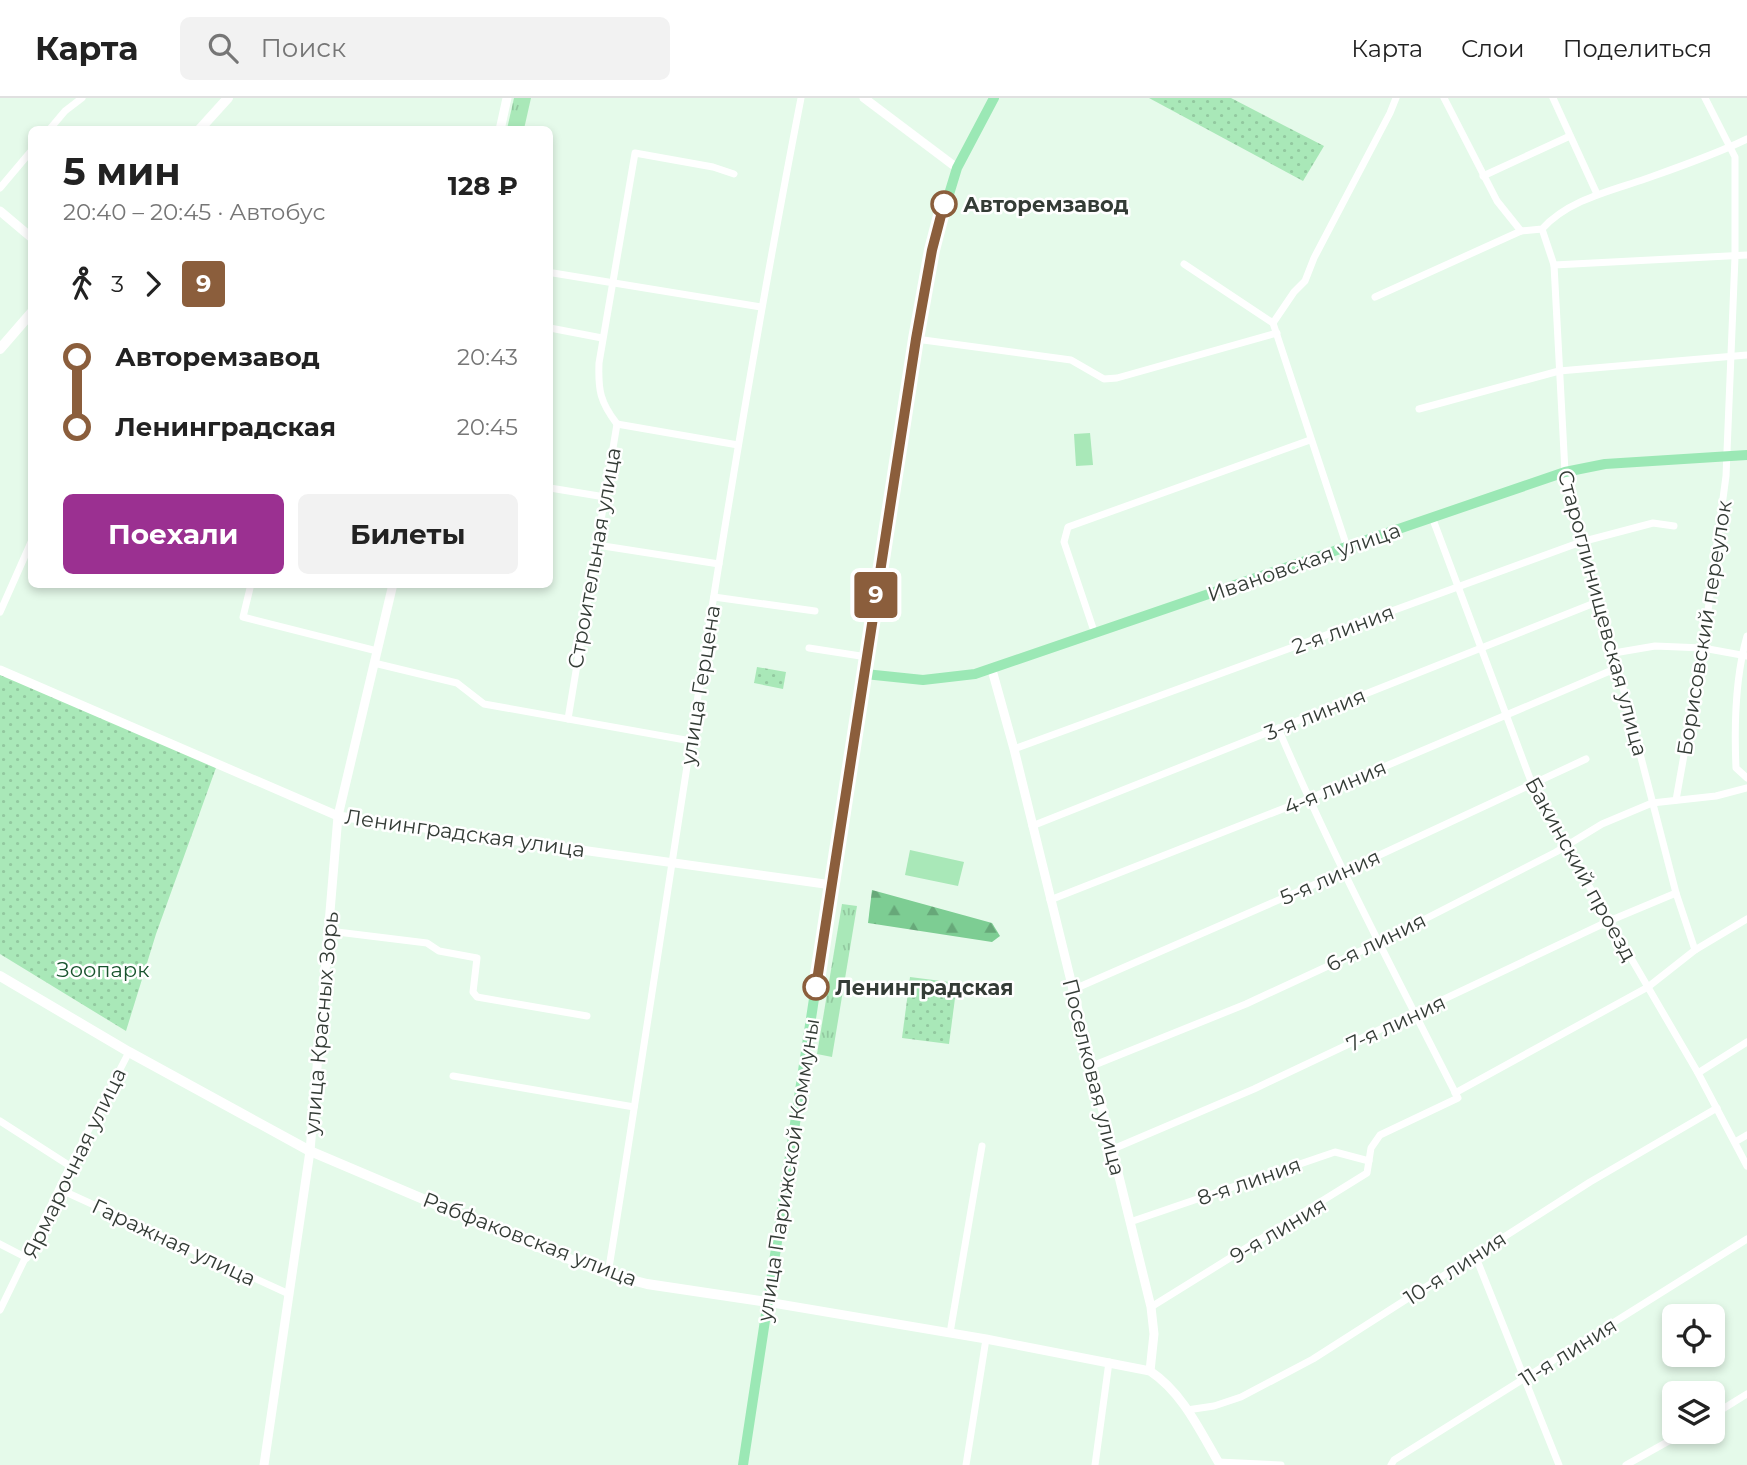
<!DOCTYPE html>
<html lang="ru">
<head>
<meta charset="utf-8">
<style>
	:root { --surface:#fff; --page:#f2f2f2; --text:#222; --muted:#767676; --line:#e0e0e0; --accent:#9b3091 }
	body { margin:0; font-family:Montserrat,sans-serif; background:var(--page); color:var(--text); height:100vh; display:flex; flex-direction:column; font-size:26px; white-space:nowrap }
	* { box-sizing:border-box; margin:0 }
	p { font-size:23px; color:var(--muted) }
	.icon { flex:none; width:38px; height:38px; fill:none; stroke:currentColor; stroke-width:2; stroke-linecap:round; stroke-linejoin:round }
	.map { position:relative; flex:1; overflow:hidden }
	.panel { position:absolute; left:28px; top:28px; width:525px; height:462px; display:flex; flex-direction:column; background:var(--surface); border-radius:10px; box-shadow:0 4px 10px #0003 }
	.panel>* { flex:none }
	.badge { padding:0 14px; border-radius:5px; font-size:24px; line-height:46px }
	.buttons { position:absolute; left:1662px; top:1206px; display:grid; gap:14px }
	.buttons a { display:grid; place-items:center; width:63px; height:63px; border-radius:10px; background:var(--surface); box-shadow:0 4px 10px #0003; font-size:35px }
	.map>.badge { position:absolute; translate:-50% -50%; box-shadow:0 0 0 4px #fff }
	.legs { display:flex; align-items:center; gap:10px; height:77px; padding:0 35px; font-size:23px }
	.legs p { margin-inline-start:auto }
	.summary { display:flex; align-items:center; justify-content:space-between; height:119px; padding:0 35px }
	h1 { font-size:38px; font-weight:700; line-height:52px }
	.action { display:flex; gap:14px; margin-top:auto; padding:14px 35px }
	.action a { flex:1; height:80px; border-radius:10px; background:var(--accent); color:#fff; font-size:28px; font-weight:700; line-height:80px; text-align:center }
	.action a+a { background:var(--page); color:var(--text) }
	ul { padding:0 35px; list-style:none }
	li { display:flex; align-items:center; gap:24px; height:70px; font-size:26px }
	li i { display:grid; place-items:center; width:10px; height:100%; margin:0 9px; background:currentColor }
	li i::after { content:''; width:18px; height:18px; margin:-9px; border:5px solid; border-radius:50%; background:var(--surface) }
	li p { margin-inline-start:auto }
	li:first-child i { background:linear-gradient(#0000 50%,currentColor 0) }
	li:last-child i { background:linear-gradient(currentColor 50%,#0000 0) }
	header { display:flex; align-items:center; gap:42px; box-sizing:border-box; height:98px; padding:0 35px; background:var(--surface); border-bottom:2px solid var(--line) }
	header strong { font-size:33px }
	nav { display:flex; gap:38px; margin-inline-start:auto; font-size:24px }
	.search { width:490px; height:63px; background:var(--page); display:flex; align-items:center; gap:18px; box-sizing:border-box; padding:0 24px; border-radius:10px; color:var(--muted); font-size:26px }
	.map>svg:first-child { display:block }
</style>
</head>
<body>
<header>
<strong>Карта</strong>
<div class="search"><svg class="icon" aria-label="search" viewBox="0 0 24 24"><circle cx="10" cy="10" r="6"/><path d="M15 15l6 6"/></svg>Поиск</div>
<nav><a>Карта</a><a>Слои</a><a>Поделиться</a></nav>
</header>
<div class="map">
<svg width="1747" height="1367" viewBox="0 0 1747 1367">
	<defs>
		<pattern id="grass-tufts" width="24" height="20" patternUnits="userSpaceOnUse" patternTransform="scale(1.75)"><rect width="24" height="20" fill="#a9e8b8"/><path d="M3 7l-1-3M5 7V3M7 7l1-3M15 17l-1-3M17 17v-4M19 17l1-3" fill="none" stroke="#92c89f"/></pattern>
		<pattern id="forest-firs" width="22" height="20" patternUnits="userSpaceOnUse" patternTransform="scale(1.75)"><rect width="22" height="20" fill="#7dcd93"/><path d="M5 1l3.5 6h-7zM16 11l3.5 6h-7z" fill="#67a879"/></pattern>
		<pattern id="park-dots" width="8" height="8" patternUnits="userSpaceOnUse" patternTransform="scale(1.75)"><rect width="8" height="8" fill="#a9e8b8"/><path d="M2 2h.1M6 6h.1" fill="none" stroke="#92c89f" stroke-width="1.8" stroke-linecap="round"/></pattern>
	</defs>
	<rect width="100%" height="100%" fill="#e5faea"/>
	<g fill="url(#grass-tufts)">
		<polygon points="514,0 531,0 524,31 507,31"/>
		<polygon points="842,806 857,808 832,959 817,956"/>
	</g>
	<polygon fill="url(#forest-firs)" points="872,792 992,825 1000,838 992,844 868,825"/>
	<g fill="url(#park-dots)">
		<polygon points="1149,0 1231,0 1324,48 1303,83"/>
		<polygon points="757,569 786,574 783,591 754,585"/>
		<polygon points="0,571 217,667 156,836 126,933 0,856"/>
		<polygon points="910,879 957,885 949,946 902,940"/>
	</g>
	<g fill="#a9e8b8">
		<polygon points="1090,335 1093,367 1076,368 1074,336"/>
		<polygon points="910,752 964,764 958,788 905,777"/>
	</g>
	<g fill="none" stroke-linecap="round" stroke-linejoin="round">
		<g stroke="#fff" stroke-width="7">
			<polyline points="1444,0 1497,103 1521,133"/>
			<polyline points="1553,0 1597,96"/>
			<polyline points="49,32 65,13 82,0"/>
			<polyline points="1483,78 1570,38"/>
			<polyline points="0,90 32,52"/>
			<polyline points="1542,131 1554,167 1565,374 1597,504 1614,555 1676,795 1695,852"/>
			<polyline points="1184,166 1273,225 1347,449"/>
			<polyline points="1554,167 1747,157"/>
			<polyline points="553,175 761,209"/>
			<path d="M1375 199 1521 133 1542 131C1568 102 1610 93 1645 81 1679 69 1714 57 1747 41"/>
			<polyline points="1273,225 1294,194 1305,183 1314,160 1390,15 1396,0"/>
			<polyline points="550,230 602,240"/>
			<polyline points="916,241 1071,262 1104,281 1117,280 1277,235"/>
			<polyline points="1419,311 1559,273 1747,257"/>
			<polyline points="617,326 738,347"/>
			<polyline points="550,390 605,399"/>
			<polyline points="1432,419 1532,686 1554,728 1698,975 1747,1068"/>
			<polyline points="597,447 719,466"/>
			<polyline points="251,486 243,519 377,553"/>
			<polyline points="714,499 815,513"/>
			<polyline points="0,514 32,442"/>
			<polyline points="1095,536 1064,444 1068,429 1310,342"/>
			<path d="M1747 538C1735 580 1734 626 1736 670L1747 680"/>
			<polyline points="809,550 867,559"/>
			<polyline points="1614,555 1655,548 1703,550 1747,558"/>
			<polyline points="374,565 457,585 484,606 691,643"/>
			<path d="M568 621 617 326C600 304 598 292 599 265L635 55 713 69 734 76"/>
			<polyline points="1014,651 1581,444 1653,425 1674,428"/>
			<polyline points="1676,702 1703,550 1726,378 1735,159 1735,59 1705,0"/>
			<polyline points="1032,728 1597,504"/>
			<polyline points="1050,802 1308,701 1617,570"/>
			<polyline points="329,833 427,845 439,853 477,860 473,894 477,899 587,918"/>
			<polyline points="1072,892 1343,774 1586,661"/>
			<polyline points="1092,968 1246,906 1380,844 1556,754 1602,726 1652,705 1716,698 1747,690"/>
			<polyline points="1698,975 1747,944"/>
			<polyline points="453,978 634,1009"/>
			<polyline points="1455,995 1648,889 1695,852 1747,821"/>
			<polyline points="0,1023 70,1068"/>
			<polyline points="1735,1044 1747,1037"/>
			<polyline points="1113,1051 1254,991 1609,823 1676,795"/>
			<polyline points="59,1091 289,1196"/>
			<polyline points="1130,1124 1335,1054 1369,1063"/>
			<polyline points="0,1146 27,1160"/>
			<polyline points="1475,1157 1559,1367"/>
			<path d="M608 1176C671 784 725 390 801 0"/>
			<path d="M1151 1209 1367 1075 1371 1050 1380 1037 1458 1000C1396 878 1332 757 1278 630"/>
			<polyline points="0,1212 70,1068 129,954"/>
			<polyline points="950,1235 982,1048"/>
			<polyline points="1187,1312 1214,1308 1241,1299 1313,1261 1590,1084 1717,1010"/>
			<polyline points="1713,1317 1747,1296"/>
			<polyline points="1218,1364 1281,1367"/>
			<polyline points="966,1367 986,1241"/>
			<polyline points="1095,1367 1109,1264"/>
			<polyline points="1391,1367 1394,1362 1747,1141"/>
			<polyline points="1626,1367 1685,1334"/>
		</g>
		<g stroke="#fff" stroke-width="9">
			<polyline points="864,0 957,70"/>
			<polyline points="500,32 507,0"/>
			<polyline points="0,113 32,140"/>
			<polyline points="0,572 338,718 832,787"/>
			<polyline points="992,572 1014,651 1151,1209 1154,1236 1150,1273"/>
			<path d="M767 1204 986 1241 1150 1273C1183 1295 1200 1333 1220 1367"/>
			<polyline points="264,1367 310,1053 338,718 393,486"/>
		</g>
		<g stroke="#fff" stroke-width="10">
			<polyline points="199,32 228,0"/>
			<polyline points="0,251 32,214"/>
			<polyline points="0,878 129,954 310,1053 510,1138 608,1176 647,1186 767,1204"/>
		</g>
		<g stroke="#9be8b5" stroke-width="10">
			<polyline points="865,576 923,582 975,576 1565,374 1605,366 1747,357"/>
			<polyline points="743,1367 898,349 932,152 957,70 994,0"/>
		</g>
	</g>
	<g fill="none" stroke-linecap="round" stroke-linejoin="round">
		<g stroke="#fff" stroke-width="16">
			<polyline id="line-1" points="816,889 916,241 932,152 944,106"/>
		</g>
		<use href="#line-1" stroke="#8b5e3c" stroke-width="10"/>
	</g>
	<g fill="#fff" stroke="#8b5e3c" stroke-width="3.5">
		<circle cx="944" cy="106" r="12"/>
		<circle cx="816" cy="889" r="12"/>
	</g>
	<g text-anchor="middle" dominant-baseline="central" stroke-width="5" stroke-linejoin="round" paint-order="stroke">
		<g font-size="21" font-weight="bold" fill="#343c36" stroke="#fff" text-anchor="start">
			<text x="963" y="106">Авторемзавод</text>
			<text x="835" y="889">Ленинградская</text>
		</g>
		<g font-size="21" fill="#343c36" stroke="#fff">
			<text transform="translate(594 460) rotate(-80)">Строительная улица</text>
			<text transform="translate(1304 464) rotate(-19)">Ивановская улица</text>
			<text transform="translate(1603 515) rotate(75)">Староглинищевская улица</text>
			<text transform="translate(1704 530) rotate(-81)">Борисовский переулок</text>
			<text transform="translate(1343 531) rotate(-20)">2-я линия</text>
			<text transform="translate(700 587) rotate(-81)">улица Герцена</text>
			<text transform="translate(1315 616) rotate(-22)">3-я линия</text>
			<text transform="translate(1335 689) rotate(-23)">4-я линия</text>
			<text transform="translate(465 735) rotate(8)">Ленинградская улица</text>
			<text transform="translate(1581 771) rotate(61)">Бакинский проезд</text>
			<text transform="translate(1330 779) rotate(-24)">5-я линия</text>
			<text transform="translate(1376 844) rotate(-26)">6-я линия</text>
			<text transform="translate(321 925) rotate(-85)">улица Красных Зорь</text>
			<text transform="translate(1396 925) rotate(-25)">7-я линия</text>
			<text transform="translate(1094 979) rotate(76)">Поселковая улица</text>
			<text transform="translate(74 1065) rotate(-64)">Ярмарочная улица</text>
			<text transform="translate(788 1072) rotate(-81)">улица Парижской Коммуны</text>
			<text transform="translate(1249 1083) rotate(-19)">8-я линия</text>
			<text transform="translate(1278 1132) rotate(-31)">9-я линия</text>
			<text transform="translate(530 1141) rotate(21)">Рабфаковская улица</text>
			<text transform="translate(174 1144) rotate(25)">Гаражная улица</text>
			<text transform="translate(1455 1170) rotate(-33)">10-я линия</text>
			<text transform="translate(1568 1254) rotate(-32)">11-я линия</text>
		</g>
		<g font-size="21" fill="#18532d" stroke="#fff">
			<text x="103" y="871">Зоопарк</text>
		</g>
	</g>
</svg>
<div class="buttons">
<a><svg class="icon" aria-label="locate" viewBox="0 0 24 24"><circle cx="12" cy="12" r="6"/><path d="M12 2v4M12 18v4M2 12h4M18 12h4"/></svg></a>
<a><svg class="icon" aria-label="layers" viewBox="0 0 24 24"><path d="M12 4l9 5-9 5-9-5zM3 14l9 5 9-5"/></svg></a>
</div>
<b class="badge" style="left:876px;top:497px;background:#8b5e3c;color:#fff">9</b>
<section class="panel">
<div class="summary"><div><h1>5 мин</h1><p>20:40 – 20:45 · Автобус</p></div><b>128 ₽</b></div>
<div class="legs"><svg class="icon" aria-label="walk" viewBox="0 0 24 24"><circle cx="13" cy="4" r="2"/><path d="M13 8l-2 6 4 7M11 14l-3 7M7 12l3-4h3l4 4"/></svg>3<svg class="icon" aria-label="forward" viewBox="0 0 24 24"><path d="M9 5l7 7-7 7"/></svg><b class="badge" style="background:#8b5e3c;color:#fff">9</b></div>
<ul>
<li><i style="color:#8b5e3c"></i><b>Авторемзавод</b><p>20:43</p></li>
<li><i style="color:#8b5e3c"></i><b>Ленинградская</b><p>20:45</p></li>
</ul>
<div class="action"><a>Поехали</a><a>Билеты</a></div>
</section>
</div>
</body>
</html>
